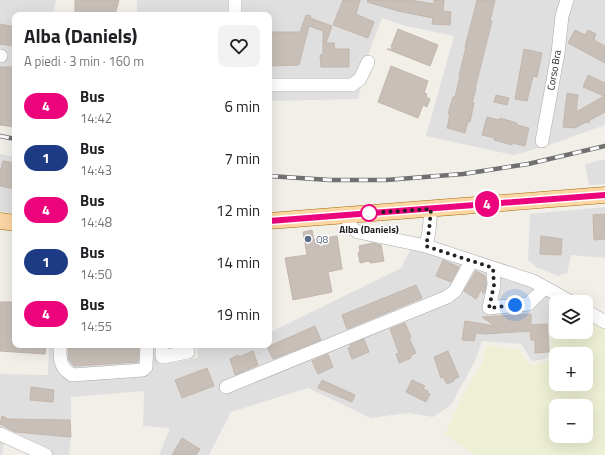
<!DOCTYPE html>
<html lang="it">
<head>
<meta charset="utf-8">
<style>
	:root { --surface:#fff; --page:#f2f2f2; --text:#202124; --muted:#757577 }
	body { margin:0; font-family:"Titillium Web",sans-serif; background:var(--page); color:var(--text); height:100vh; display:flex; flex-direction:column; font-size:15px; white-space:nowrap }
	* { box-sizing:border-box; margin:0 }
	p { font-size:13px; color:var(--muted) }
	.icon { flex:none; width:22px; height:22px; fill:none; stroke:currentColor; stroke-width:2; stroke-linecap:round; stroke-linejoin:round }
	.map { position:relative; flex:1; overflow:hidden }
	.sheet { position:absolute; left:12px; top:12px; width:260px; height:336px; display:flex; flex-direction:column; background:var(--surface); border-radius:8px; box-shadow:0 4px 16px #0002 }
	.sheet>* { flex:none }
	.badge { padding:0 8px; border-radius:13px; font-size:14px; line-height:26px }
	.tools { position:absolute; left:549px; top:295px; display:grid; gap:8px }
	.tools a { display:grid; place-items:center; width:44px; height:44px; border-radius:8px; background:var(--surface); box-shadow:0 4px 16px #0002; font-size:20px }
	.you { position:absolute; width:20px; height:20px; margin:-10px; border:3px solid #fff; border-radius:50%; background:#1a73e8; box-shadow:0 0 0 6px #1a73e833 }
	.map>.badge { position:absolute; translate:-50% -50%; box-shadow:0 0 0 2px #fff }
	.round { display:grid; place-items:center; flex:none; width:42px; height:42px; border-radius:8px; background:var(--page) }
	.headline { display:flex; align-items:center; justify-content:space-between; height:68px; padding:0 12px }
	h1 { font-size:19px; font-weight:700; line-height:30px }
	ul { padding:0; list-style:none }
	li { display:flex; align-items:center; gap:12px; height:52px; padding:0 12px }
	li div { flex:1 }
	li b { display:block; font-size:15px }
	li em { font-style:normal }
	li .badge { min-width:44px; font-weight:700; text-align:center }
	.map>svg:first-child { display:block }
</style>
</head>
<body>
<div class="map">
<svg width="605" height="455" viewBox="0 0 605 455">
	<rect width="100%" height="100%" fill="#f2efe9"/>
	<g fill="#e0dfdf">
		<polygon points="0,0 56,0 54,11 51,15 15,15 15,80 0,80"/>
		<polygon points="137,0 605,0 605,125 552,144 514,155 426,136 454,36 406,26 382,18 369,52 358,99 269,101 269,15 137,15"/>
		<polygon points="0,154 15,157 15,214 0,211"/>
		<polygon points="605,159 605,184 589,185 585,164"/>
		<polygon points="605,207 605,258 571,255 567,273 558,276 536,267 528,260 530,214"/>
		<polygon points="412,246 464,262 499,277 550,295 552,324 549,328 550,355 545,359 532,361 521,344 482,341 475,361 451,405 433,417 408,413 371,418 308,388 231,412 209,455 159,455 170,428 143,426 144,391 71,397 71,437 69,455 54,455 6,432 2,455 0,455 0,374 48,375 49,345 157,345 159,365 198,358 197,345 269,345 269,333 401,268"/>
	</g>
	<path fill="#eef0d5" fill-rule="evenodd" d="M553 297 562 302H556V332H586V316L605 327V455H475L445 435 462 396 482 364 486 345 519 350 525 360 531 365 546 362 551 357 552 330 556 325ZM556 354H586V384H556ZM556 406H586V436H556Z"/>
	<g fill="#c7bfb8" stroke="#c4b6ab">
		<polygon points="75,0 119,0 115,15 75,14"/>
		<polygon points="343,0 360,0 356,14 374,22 368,38 333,25"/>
		<polygon points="368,0 410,0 434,4 434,0 444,0 443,11 451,12 450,25 432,24 433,18 398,11 367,2"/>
		<polygon points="477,0 495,0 490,21 492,21 475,89 476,89 472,103 474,103 470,122 468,121 465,133 447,128 450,114 448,114 453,97 455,97 460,76 459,76 466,47 465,47"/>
		<polygon points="306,15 311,16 310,18 332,26 326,43 334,43 335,49 349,49 349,67 321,67 320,55 323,54 323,31 309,26 299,65 269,66 269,32 300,32"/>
		<polygon points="0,24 15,27 15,46 0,44"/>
		<polygon points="398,29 438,45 430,66 387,49 394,49 391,47"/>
		<polygon points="575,30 585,35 588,30 596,34 594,40 605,46 605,63 568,43"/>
		<polygon points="524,49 542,53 537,77 533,76 527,101 515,99"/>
		<polygon points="391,66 428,81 424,93 427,94 426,97 430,99 427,107 423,105 418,118 378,102"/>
		<polygon points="0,67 15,67 15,127 0,125"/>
		<polygon points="588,75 605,83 605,112 590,120 589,123 586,122 575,128 563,127 567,93 578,95 576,112 604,96 583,87"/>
		<polygon points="496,95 509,98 507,105 494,102"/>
		<polygon points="487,117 499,120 500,118 517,123 517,125 529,128 525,146 512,143 512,145 494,140 495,138 482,135"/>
		<polygon points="3,161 15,163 15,189 0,186 0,169 1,169"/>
		<polygon points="605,214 605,239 594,240 593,215"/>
		<polygon points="312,230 314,240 337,236 342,269 328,272 332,292 293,300 285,258 307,255 303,232"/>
		<polygon points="541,236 562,239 561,255 540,254"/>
		<polygon points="373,243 381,245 384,261 371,263 368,261 360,263 358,253 360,251 359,246"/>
		<polygon points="443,260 459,267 451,282 436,276"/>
		<polygon points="476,271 485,276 486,284 485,291 483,294 482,290 481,290 476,299 464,291"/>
		<polygon points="416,285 422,298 347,329 342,315"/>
		<polygon points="0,302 15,302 15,345 46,345 45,354 0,351"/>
		<polygon points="531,314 531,325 547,324 549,352 535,353 535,340 531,340 530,331 486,334 476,333 474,341 462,340 465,321 495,326 482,317"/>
		<polygon points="405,323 411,337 409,338 416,353 410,356 411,358 399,363 396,354 399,353 390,329"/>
		<polygon points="315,326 321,340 273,359 267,347"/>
		<polygon points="364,339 369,352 352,359 348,348 351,347 350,345"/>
		<polygon points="68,345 139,345 138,362 74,366 69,360"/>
		<polygon points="253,351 258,365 235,375 230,359 238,355 239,357"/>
		<polygon points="448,351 459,377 454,379 454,381 447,384 443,377 441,378 434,357"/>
		<polygon points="328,354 333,367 318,374 312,361"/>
		<polygon points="207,368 214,386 182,398 175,380"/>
		<polygon points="322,380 355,395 352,402 318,388"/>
		<polygon points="412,380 425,386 423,389 428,391 427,393 430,394 426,402 406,392"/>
		<polygon points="31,387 54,390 53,402 30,400"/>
		<polygon points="2,416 8,419 70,420 71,437 15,432 0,424"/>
		<polygon points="182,438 200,449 196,455 172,455"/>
	</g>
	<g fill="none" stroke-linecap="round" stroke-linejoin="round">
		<g stroke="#a9a9a9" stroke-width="14">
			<g id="minor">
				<polyline points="235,0 235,15"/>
				<polyline points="0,56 1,56"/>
				<polyline points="269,85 352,85 360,79 368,62"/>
				<polyline points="542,141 558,53 562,16 567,0"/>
				<polyline points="344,214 353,229 358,232 426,246 533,281 571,302"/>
				<polyline points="426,246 429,231 431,209"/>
				<polyline points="493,269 494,285 489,308 528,304 545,288"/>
				<polyline points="586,311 605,322"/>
				<path d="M60 345C60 359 59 367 72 375L143 370 146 367 147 345"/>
				<polyline points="162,345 162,357 188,352"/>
				<polyline points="226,387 447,297 455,291 471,262"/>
				<polyline points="0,434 46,455"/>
			</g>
		</g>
		<g stroke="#a06b00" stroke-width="17">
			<g id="major">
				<polyline points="0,221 15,223"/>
				<polyline points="269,221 605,195"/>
			</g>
		</g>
		<use href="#minor" stroke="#fff" stroke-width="13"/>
		<use href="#major" stroke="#fcd6a4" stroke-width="16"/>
		<g stroke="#707070" stroke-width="4.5">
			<g id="rail">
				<polyline points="0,136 15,139"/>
				<polyline points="269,176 330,180 386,180 463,174 528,164 605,146"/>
			</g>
		</g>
		<use href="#rail" stroke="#fff" stroke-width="3" stroke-dasharray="9" stroke-linecap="butt"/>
	</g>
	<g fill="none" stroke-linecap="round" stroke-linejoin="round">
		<g stroke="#fff" stroke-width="9">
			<polyline id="line" points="269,221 605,195"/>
		</g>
		<use href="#line" stroke="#ec047c" stroke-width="6"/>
		<polyline stroke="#222" stroke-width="4" stroke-dasharray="0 7.2" points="369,213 431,209 429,231 426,246 493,268 494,285 489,308 515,305"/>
	</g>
	<circle fill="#fff" stroke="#ec047c" stroke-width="2" cx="369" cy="213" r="8"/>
	<circle fill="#5c6f8a" stroke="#fff" stroke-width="1.5" cx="308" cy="239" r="4"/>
	<g text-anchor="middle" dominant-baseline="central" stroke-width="3" stroke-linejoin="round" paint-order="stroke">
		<g font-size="10" fill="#222" stroke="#fff">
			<text transform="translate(554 70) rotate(-80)">Corso Bra</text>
		</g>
		<g font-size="10" font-weight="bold" fill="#222" stroke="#fff">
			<text x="369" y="229">Alba (Daniels)</text>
		</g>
		<g font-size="10" fill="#4e5e75" stroke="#fff" text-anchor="start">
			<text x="316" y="239">Q8</text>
		</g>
	</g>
</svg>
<div class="tools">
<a><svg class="icon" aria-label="layers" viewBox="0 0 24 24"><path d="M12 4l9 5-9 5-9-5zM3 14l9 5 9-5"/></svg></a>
<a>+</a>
<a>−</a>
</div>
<div class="you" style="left:515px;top:305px"></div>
<b class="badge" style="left:487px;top:204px;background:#ec047c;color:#fff">4</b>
<section class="sheet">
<div class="headline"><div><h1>Alba (Daniels)</h1><p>A piedi · 3 min · 160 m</p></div><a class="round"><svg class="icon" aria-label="heart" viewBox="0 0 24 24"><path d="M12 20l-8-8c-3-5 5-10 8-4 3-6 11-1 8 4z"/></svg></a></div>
<ul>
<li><span class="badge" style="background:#ec047c;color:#fff">4</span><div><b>Bus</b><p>14:42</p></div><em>6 min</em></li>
<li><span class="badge" style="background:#1d3b85;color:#fff">1</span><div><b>Bus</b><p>14:43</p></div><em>7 min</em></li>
<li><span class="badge" style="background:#ec047c;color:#fff">4</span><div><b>Bus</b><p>14:48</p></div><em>12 min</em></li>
<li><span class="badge" style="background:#1d3b85;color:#fff">1</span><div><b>Bus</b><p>14:50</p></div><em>14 min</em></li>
<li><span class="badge" style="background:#ec047c;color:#fff">4</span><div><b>Bus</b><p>14:55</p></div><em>19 min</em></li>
</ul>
</section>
</div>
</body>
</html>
